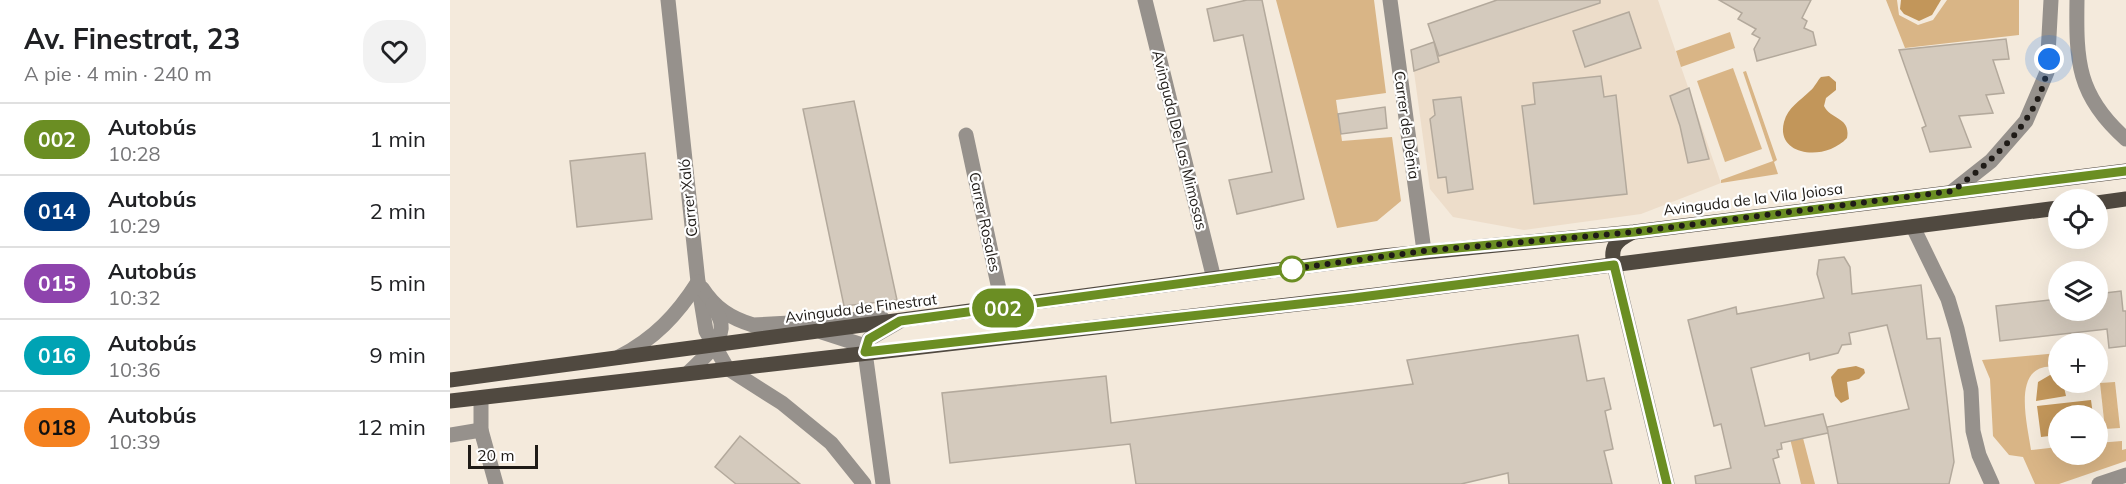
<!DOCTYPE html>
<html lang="es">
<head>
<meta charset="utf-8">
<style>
	:root { --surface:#fff; --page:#f2f2f2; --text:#202124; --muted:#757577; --line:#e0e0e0 }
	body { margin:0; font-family:Mulish,sans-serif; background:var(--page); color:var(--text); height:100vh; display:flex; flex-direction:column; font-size:22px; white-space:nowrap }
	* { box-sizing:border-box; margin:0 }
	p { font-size:20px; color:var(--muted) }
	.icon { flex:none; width:33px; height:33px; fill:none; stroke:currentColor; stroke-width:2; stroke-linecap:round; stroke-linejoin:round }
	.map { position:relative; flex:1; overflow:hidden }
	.side { display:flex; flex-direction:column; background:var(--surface); width:450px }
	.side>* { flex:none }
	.badge { padding:0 12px; border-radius:20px; font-size:21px; line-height:39px }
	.fabs { position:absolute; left:1598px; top:189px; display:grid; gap:12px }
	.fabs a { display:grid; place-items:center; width:60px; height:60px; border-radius:50%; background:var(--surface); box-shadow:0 6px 24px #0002; font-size:30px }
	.scale { position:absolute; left:18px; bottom:15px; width:70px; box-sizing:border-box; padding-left:6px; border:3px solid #1f1b17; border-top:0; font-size:16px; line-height:21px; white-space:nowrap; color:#1f1b17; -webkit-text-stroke:4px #fff; paint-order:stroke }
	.you { position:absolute; width:30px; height:30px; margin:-15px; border:4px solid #fff; border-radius:50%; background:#1a73e8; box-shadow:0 0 0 9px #1a73e833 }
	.map>.badge { position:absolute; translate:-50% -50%; box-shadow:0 0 0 3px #fff }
	.round { display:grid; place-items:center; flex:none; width:63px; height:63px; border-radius:24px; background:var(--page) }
	.overview { display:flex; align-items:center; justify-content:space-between; height:102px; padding:0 24px }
	h1 { font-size:28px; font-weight:700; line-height:45px }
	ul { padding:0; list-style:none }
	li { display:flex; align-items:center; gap:18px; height:72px; padding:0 24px; border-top:2px solid var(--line) }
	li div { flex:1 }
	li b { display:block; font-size:22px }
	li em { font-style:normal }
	li .badge { min-width:66px; font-weight:700; text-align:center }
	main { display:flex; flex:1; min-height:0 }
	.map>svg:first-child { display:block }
</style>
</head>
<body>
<main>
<section class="side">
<div class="overview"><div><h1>Av. Finestrat, 23</h1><p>A pie · 4 min · 240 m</p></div><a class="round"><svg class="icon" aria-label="heart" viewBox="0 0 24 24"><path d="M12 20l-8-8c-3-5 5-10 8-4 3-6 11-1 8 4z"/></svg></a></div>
<ul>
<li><span class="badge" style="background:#6b8e23;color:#fff">002</span><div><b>Autobús</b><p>10:28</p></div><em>1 min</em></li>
<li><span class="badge" style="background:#003b80;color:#fff">014</span><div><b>Autobús</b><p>10:29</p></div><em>2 min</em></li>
<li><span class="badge" style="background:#8e44ad;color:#fff">015</span><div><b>Autobús</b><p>10:32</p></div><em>5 min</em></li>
<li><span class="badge" style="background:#00a3b4;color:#fff">016</span><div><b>Autobús</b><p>10:36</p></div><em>9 min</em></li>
<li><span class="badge" style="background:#f58220;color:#111">018</span><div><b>Autobús</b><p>10:39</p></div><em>12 min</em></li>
</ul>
</section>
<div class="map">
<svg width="1676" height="484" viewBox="0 0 1676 484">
	<rect width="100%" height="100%" fill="#f4eadc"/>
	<polygon fill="#edddca" points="1104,0 1208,0 1271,183 1191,214 1074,230 1003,217 980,189 961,50"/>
	<g fill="#d9b586">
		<polygon points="826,0 924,0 936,93 886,100 892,141 942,137 951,201 927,221 887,228"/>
		<polygon points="1436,0 1447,0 1449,15 1468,25 1483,20 1497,0 1569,0 1569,35 1455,48"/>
		<polygon points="1280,32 1285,48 1231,67 1226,51"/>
		<polygon points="1283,68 1312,149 1275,162 1247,81"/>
		<polygon points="1296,71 1327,160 1324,162 1328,174 1271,183 1271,180 1323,161 1293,72"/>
		<path d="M1608 353V367C1560 360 1577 422 1581 450L1608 447V454H1647V443L1672 441V450L1676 449V461L1609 484H1585L1573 457 1559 455 1543 436 1540 379 1532 360Z"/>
		<polygon points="1665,382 1670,428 1655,429 1650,383"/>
		<polygon points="1348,419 1365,484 1351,484 1336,422"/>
	</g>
	<g fill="#c2965a">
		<polygon points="1451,0 1491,0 1482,15 1469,21 1454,14 1450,9"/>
		<path d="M1379 76 1386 82V90L1376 98 1374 106C1381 120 1401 117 1397 138 1375 162 1325 156 1334 122 1338 107 1350 101 1360 91 1365 87 1367 81 1371 77Z"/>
		<polygon points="1406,366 1414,369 1415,373 1409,379 1397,382 1399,399 1391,403 1385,396 1381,377 1388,369"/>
		<polygon points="1600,375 1608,378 1608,382 1613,383 1616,396 1586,401 1588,382"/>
		<polygon points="1641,400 1643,415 1608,416 1608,435 1591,437 1587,406"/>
	</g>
	<g fill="#d4cabd" stroke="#b3a99c" stroke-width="1.5" fill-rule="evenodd">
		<polygon points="797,0 812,0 854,199 787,214 779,180 822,172 793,35 764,41 757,9"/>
		<polygon points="1047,0 1150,0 1150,3 989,56 978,24"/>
		<polygon points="1269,0 1361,0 1352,18 1357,21 1354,28 1363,32 1366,45 1307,61 1304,49 1310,38 1302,34 1306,29 1288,19 1292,13"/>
		<polygon points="1179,12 1191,48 1135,67 1123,31"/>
		<polygon points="1556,39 1559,59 1543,60 1554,93 1536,95 1543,113 1509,116 1521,147 1480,152 1472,128 1476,126 1449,50"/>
		<polygon points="984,42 989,62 964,71 961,50"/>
		<polygon points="1151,76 1154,97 1166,95 1177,194 1084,204 1072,106 1085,104 1083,83"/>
		<polygon points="1239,88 1259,159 1238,163 1230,126 1220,96"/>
		<polygon points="1011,97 1023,189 998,193 996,177 988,178 980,119 985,115 983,100"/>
		<polygon points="404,101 447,300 394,306 353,109"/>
		<polygon points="935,107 937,128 891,134 888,114"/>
		<polygon points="195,153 202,219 127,227 120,161"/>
		<path d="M1394 257 1400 267 1402 294 1471 285 1477 339 1490 338 1504 462 1499 484H1388L1378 433 1331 443 1332 449 1327 450 1329 457 1323 459 1330 484H1246L1245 476 1281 468 1271 424 1264 426 1238 320 1286 307 1287 314 1374 298 1367 274 1369 260ZM1437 325 1459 409 1377 427 1378 432 1373 414 1315 426 1301 368 1359 353 1360 360 1388 353 1392 345 1401 344 1399 333Z"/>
		<polygon points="1671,291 1673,311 1676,311 1676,346 1659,348 1657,329 1550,341 1546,306 1608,299 1608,310 1647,310 1647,294"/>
		<polygon points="1128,335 1137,381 1154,378 1161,409 1155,411 1163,449 1154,451 1162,484 1059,484 1058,473 1011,484 686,484 680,444 500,463 492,393 656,376 661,423 963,384 957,360"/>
		<polygon points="290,436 350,484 286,484 265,467"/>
	</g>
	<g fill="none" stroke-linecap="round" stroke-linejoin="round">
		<g stroke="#96918c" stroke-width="15">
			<polyline points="218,0 248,282 256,331 277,368 332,403 381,443 414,484"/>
			<polyline points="695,0 764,279"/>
			<polyline points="940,0 974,251"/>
			<path d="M1627 0C1626 61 1627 96 1676 139"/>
			<polyline points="516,135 553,308"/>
			<polyline points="1503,191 1541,161 1576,121 1597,72 1601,0"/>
			<polyline points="1463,227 1498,299 1507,329 1521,390 1523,431 1529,455 1542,484"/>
			<polyline points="1164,265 1217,484"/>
			<path d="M252 288C265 308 280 318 303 325L432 318"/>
			<polyline points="372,332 409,344 415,352"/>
			<path d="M169 357C204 339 227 315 248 282"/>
			<path d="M239 372C251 360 274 342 271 323 270 317 265 310 263 304"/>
			<polyline points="31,398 31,430 46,484"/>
			<polyline points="0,435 31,430"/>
			<polyline points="433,484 415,352 419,339 450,321"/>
			<polyline points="1649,484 1676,475"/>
		</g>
		<g stroke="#504940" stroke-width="15">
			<polyline points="1647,203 1676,199"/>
			<path d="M1164 265C1160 248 1165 241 1181 233"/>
			<polyline points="0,380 933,256 1184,232 1676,171"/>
			<polyline points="0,401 926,295 1608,208"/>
		</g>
	</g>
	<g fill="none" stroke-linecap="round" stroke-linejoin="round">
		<g stroke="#fff" stroke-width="14">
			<polyline id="line" points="1217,484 1164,265 903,298 415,352 419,339 450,321 974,251 1184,232 1676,171"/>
		</g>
		<use href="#line" stroke="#6b8e23" stroke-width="9"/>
		<path stroke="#1f1b17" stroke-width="6" stroke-dasharray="0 10.8" d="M842 269 833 270 974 251 1184 232 1503 191C1547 156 1592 119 1599 59"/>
	</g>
	<circle fill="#fff" stroke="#6b8e23" stroke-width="3" cx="842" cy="269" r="12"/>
	<g text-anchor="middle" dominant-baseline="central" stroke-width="4.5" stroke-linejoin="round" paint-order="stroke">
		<g font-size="15" fill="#1f1b17" stroke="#fff">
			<text transform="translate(957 125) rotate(82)">Carrer de Dénia</text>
			<text transform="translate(730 140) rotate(76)">Avinguda De Las Mimosas</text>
			<text transform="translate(238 198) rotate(-96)">Carrer Xaló</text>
			<text transform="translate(1303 199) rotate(-7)">Avinguda de la Vila Joiosa</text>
			<text transform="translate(535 222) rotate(78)">Carrer Rosales</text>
			<text transform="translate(411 308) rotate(-7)">Avinguda de Finestrat</text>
		</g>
	</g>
</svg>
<div class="fabs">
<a><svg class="icon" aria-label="locate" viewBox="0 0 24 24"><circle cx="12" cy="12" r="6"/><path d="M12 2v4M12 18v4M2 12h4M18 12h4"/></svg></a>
<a><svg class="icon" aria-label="layers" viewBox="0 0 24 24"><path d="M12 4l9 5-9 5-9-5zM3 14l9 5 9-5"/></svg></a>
<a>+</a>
<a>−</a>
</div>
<div class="scale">20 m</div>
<div class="you" style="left:1599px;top:59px"></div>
<b class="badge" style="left:553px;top:308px;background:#6b8e23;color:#fff">002</b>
</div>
</main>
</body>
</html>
